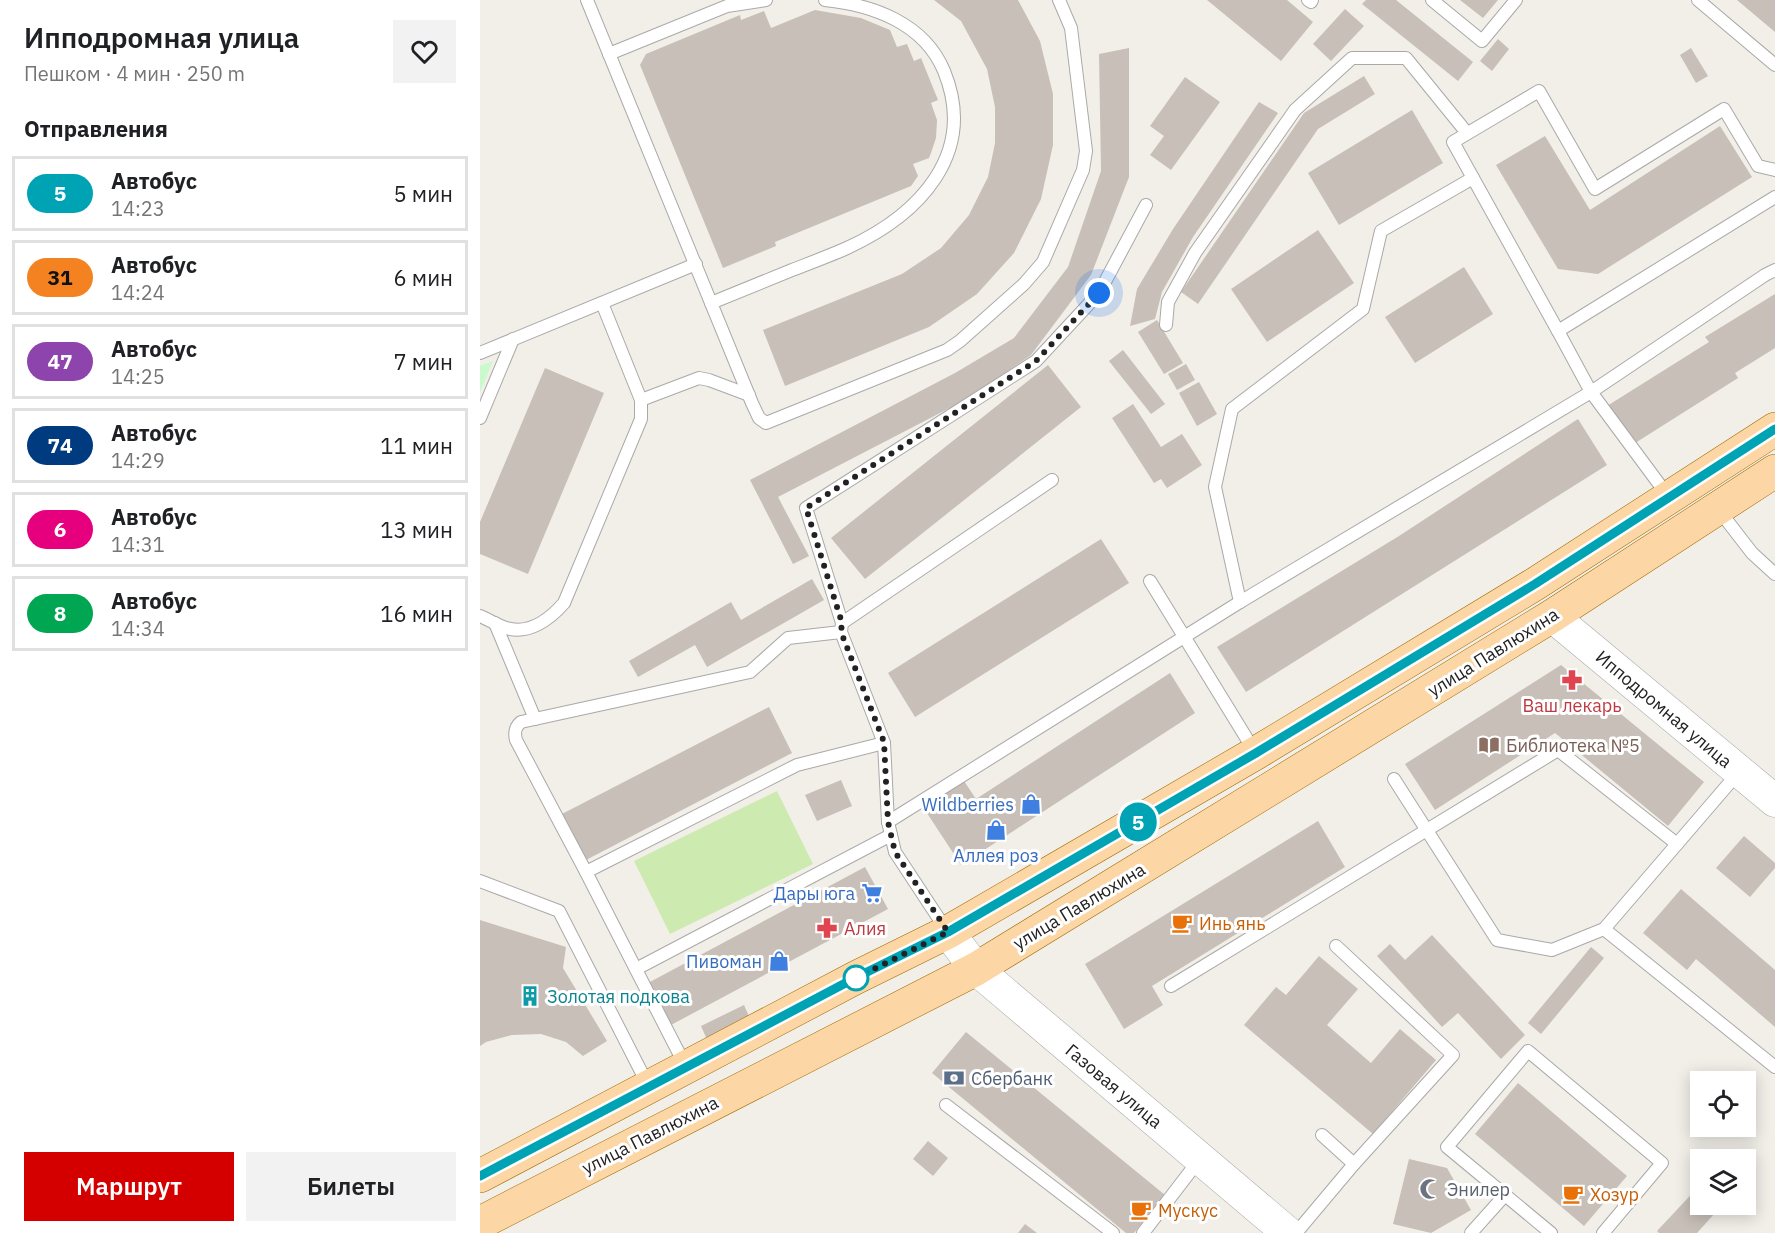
<!DOCTYPE html>
<html lang="ru">
<head>
<meta charset="utf-8">
<style>
	:root { --surface:#fff; --page:#f2f2f2; --text:#202124; --muted:#757577; --line:#e0e0e0; --accent:#d40000 }
	body { margin:0; font-family:"IBM Plex Sans",sans-serif; background:var(--page); color:var(--text); height:100vh; display:flex; flex-direction:column; font-size:22px; white-space:nowrap }
	* { box-sizing:border-box; margin:0 }
	p { font-size:20px; color:var(--muted) }
	.icon { flex:none; width:33px; height:33px; fill:none; stroke:currentColor; stroke-width:2; stroke-linecap:round; stroke-linejoin:round }
	.map { position:relative; flex:1; overflow:hidden }
	.panel { display:flex; flex-direction:column; background:var(--surface); width:480px }
	.panel>* { flex:none }
	.badge { padding:0 12px; border-radius:20px; font-size:21px; line-height:39px }
	.controls { position:absolute; left:1210px; top:1071px; display:grid; gap:12px }
	.controls a { display:grid; place-items:center; width:66px; height:66px; border-radius:0px; background:var(--surface); box-shadow:0 3px 15px #0003; font-size:30px }
	.you { position:absolute; width:30px; height:30px; margin:-15px; border:4px solid #fff; border-radius:50%; background:#1a73e8; box-shadow:0 0 0 9px #1a73e833 }
	.map>.badge { position:absolute; translate:-50% -50%; box-shadow:0 0 0 3px #fff }
	h2 { padding:0 24px; font-size:22px; line-height:54px }
	.round { display:grid; place-items:center; flex:none; width:63px; height:63px; border-radius:0px; background:var(--page) }
	.headline { display:flex; align-items:center; justify-content:space-between; height:102px; padding:0 24px }
	h1 { font-size:28px; font-weight:600; line-height:45px }
	.primary-button { display:flex; gap:12px; margin-top:auto; padding:12px 24px }
	.primary-button a { flex:1; height:69px; border-radius:0px; background:var(--accent); color:#fff; font-size:24px; font-weight:600; line-height:69px; text-align:center }
	.primary-button a+a { background:var(--page); color:var(--text) }
	ul { padding:0; list-style:none }
	li { display:flex; align-items:center; gap:18px; height:75px; margin:0 12px 9px; padding:0 12px; border:3px solid var(--line); border-radius:0px }
	li div { flex:1 }
	li b { display:block; font-size:22px }
	li em { font-style:normal }
	li .badge { min-width:66px; font-weight:700; text-align:center }
	main { display:flex; flex:1; min-height:0 }
	.map>svg:first-child { display:block }
</style>
</head>
<body>
<main>
<section class="panel">
<div class="headline"><div><h1>Ипподромная улица</h1><p>Пешком · 4 мин · 250 m</p></div><a class="round"><svg class="icon" aria-label="heart" viewBox="0 0 24 24"><path d="M12 20l-8-8c-3-5 5-10 8-4 3-6 11-1 8 4z"/></svg></a></div>
<h2>Отправления</h2>
<ul>
<li><span class="badge" style="background:#00a3b4;color:#fff">5</span><div><b>Автобус</b><p>14:23</p></div><em>5 мин</em></li>
<li><span class="badge" style="background:#f58220;color:#111">31</span><div><b>Автобус</b><p>14:24</p></div><em>6 мин</em></li>
<li><span class="badge" style="background:#8e44ad;color:#fff">47</span><div><b>Автобус</b><p>14:25</p></div><em>7 мин</em></li>
<li><span class="badge" style="background:#003b80;color:#fff">74</span><div><b>Автобус</b><p>14:29</p></div><em>11 мин</em></li>
<li><span class="badge" style="background:#e6007e;color:#fff">6</span><div><b>Автобус</b><p>14:31</p></div><em>13 мин</em></li>
<li><span class="badge" style="background:#00a651;color:#fff">8</span><div><b>Автобус</b><p>14:34</p></div><em>16 мин</em></li>
</ul>
<div class="primary-button"><a>Маршрут</a><a>Билеты</a></div>
</section>
<div class="map">
<svg width="1295" height="1233" viewBox="0 0 1295 1233">
	<rect width="100%" height="100%" fill="#f2efe9"/>
	<polygon fill="#cdebb0" points="297,791 333,864 190,934 154,861"/>
	<polygon fill="#c8facc" points="13,361 0,392 0,366"/>
	<g fill="#c7bfb8">
		<polygon points="454,0 538,0 560,41 573,94 573,145 561,199 534,253 497,294 449,327 305,386 283,330 422,274 461,248 489,215 508,177 515,143 515,107 507,69 481,21"/>
		<polygon points="727,0 807,0 833,22 801,61"/>
		<polygon points="886,0 916,0 993,62 978,81 882,4"/>
		<polygon points="980,0 1018,0 1003,18"/>
		<polygon points="1257,0 1295,0 1295,32"/>
		<polygon points="865,9 884,26 851,61 833,44"/>
		<polygon points="335,10 381,18 410,30 417,47 427,44 434,61 441,58 458,100 451,103 457,120 456,138 451,153 449,158 433,164 438,176 431,186 295,242 296,246 243,268 160,65 166,54 260,15 261,20 284,11 291,28"/>
		<polygon points="1018,39 1029,49 1012,71 1000,61"/>
		<polygon points="649,48 649,177 611,275 551,355 489,398 298,497 329,556 313,564 270,480 475,373 534,338 588,267 621,171 619,54"/>
		<polygon points="1211,48 1228,76 1216,83 1200,55"/>
		<polygon points="884,76 895,94 838,129 718,304 701,292 824,113"/>
		<polygon points="705,77 740,102 691,170 670,155 684,136 670,126"/>
		<polygon points="779,102 798,113 713,237 682,292 675,319 650,326 657,289 693,229"/>
		<polygon points="932,110 963,163 859,225 828,173"/>
		<polygon points="1240,126 1272,177 1118,274 1078,269 1016,165 1065,136 1110,210"/>
		<polygon points="838,230 874,283 787,342 751,289"/>
		<polygon points="984,267 1013,314 935,363 905,317"/>
		<polygon points="1295,294 1295,348 1255,373 1258,378 1152,445 1127,406 1229,342 1225,337"/>
		<polygon points="677,320 703,363 684,374 658,332"/>
		<polygon points="643,350 685,404 671,414 629,361"/>
		<polygon points="706,364 715,380 697,390 688,374"/>
		<polygon points="568,365 601,407 385,579 351,538"/>
		<polygon points="65,368 124,393 48,574 0,554 0,522"/>
		<polygon points="719,382 737,414 717,426 699,393"/>
		<polygon points="653,404 681,447 702,434 722,465 687,488 681,479 674,483 632,418"/>
		<polygon points="1098,419 1127,465 766,692 737,647 919,536"/>
		<polygon points="621,539 649,583 435,717 408,673"/>
		<polygon points="332,579 344,600 227,667 215,645 158,677 149,661 251,602 261,620"/>
		<polygon points="1081,665 1224,782 1188,826 1075,733 955,810 925,764"/>
		<polygon points="690,673 715,713 481,865 443,807 484,781 496,799"/>
		<polygon points="289,707 312,753 104,861 80,815"/>
		<polygon points="361,780 372,806 337,821 325,795"/>
		<polygon points="838,821 865,867 672,986 683,1005 644,1029 605,964"/>
		<polygon points="1264,836 1295,863 1295,868 1270,897 1236,868"/>
		<polygon points="385,867 408,909 191,1025 168,983"/>
		<polygon points="1201,889 1295,970 1295,1027 1216,959 1207,970 1163,933"/>
		<polygon points="0,920 86,947 83,968 127,1041 103,1056 86,1042 61,1034 32,1035 6,1042 0,1046"/>
		<polygon points="952,935 1045,1035 1021,1059 978,1013 962,1027 897,956 910,944 925,960"/>
		<polygon points="1111,947 1124,958 1061,1034 1048,1023"/>
		<polygon points="839,956 878,989 847,1025 891,1063 920,1029 956,1060 893,1134 764,1025 796,987 806,995"/>
		<polygon points="264,1005 272,1023 229,1044 221,1026"/>
		<polygon points="486,1032 685,1195 654,1233 646,1233 452,1073"/>
		<polygon points="1038,1083 1147,1176 1104,1226 995,1134"/>
		<polygon points="448,1141 468,1158 453,1176 433,1159"/>
		<polygon points="929,1159 967,1168 991,1210 951,1233 913,1224"/>
		<polygon points="1221,1184 1221,1204 1243,1204 1217,1233 1179,1233 1177,1231"/>
		<polygon points="545,1224 557,1233 538,1233"/>
	</g>
	<g fill="none" stroke-linecap="round" stroke-linejoin="round">
		<g stroke="#a9a9a9" stroke-width="14">
			<g id="service">
				<polyline points="107,0 272,403 279,418 286,423 467,350 480,341 544,284 563,262 603,170 606,151 591,28 579,0"/>
				<polyline points="828,0 831,2 832,0"/>
				<polyline points="952,0 1002,41 1036,0"/>
				<polyline points="1218,0 1295,65"/>
				<polyline points="129,54 247,6 286,0"/>
				<polyline points="1295,170 1278,166 1244,109 1115,189 1059,91 973,142 1078,331 1295,197"/>
				<polyline points="993,178 901,231 883,309 752,409 735,487 760,602 1111,392 1285,275 1295,270"/>
				<path d="M231 303C258 292 285 281 312 270 330 263 349 256 367 248 439 215 498 154 464 71 444 23 393 5 345 0"/>
				<polyline points="686,325 688,302 715,253 815,110 872,58 926,58 987,133"/>
				<polyline points="1078,331 1111,392 1188,496"/>
				<polyline points="0,353 216,264"/>
				<polyline points="161,400 219,378 229,380 269,395"/>
				<polyline points="0,418 33,339"/>
				<polyline points="1238,509 1272,553 1295,574"/>
				<polyline points="670,581 775,752"/>
				<path d="M0 616C9 620 17 625 26 628 49 635 70 619 84 603L161 419V400L122 303"/>
				<polyline points="15,623 55,719"/>
				<polyline points="362,623 326,508 556,361 619,293 666,205"/>
				<polyline points="914,779 1017,940 1072,950 1124,929 1197,844"/>
				<polyline points="408,822 760,602"/>
				<path d="M106 872 36 740C34 732 35 727 41 722L270 672 308 638 361 632"/>
				<polyline points="0,881 79,911 168,1085"/>
				<polyline points="1124,929 1295,1067"/>
				<polyline points="467,931 415,852 408,822 404,743 361,632 362,623 572,480"/>
				<polyline points="856,946 973,1055 874,1164"/>
				<polyline points="156,969 411,835"/>
				<polyline points="691,986 1078,750 1197,844 1258,773"/>
				<polyline points="206,1067 106,872 317,765 404,743"/>
				<polyline points="466,1105 633,1233"/>
				<polyline points="663,1233 719,1160"/>
				<polyline points="816,1233 874,1164 842,1135"/>
				<polyline points="991,1233 1025,1195"/>
				<polyline points="1071,1233 967,1147 1048,1051 1182,1163 1123,1233"/>
			</g>
		</g>
		<g stroke="#a9a9a9" stroke-width="33">
			<g id="tertiary">
				<polyline points="1072,616 1295,801"/>
				<polyline points="468,932 496,969 808,1233"/>
			</g>
		</g>
		<g stroke="#a06b00" stroke-width="34">
			<g id="primary">
				<polyline points="0,1176 375,978 468,932 776,753 1055,584 1295,429"/>
				<polyline points="0,1223 496,969 1072,616 1295,471"/>
			</g>
		</g>
		<use href="#service" stroke="#fff" stroke-width="12"/>
		<use href="#tertiary" stroke="#fff" stroke-width="32"/>
		<use href="#primary" stroke="#fcd6a4" stroke-width="33"/>
	</g>
	<g fill="none" stroke-linecap="round" stroke-linejoin="round">
		<g stroke="#fff" stroke-width="14">
			<polyline id="line" points="0,1176 375,978 468,932 776,753 1055,584 1295,429"/>
		</g>
		<use href="#line" stroke="#00a3b4" stroke-width="9"/>
		<polyline stroke="#222" stroke-width="6" stroke-dasharray="0 10.8" points="376,978 468,932 415,852 408,822 404,742 361,632 362,623 326,508 556,361 619,293"/>
	</g>
	<defs>
		<g id="pharmacy-bare" transform="scale(1.62)"><path d="M-2-6h4v4h4v4h-4v4h-4v-4h-4v-4h4Z" fill="#e0444e" stroke="#fff" stroke-width="2.5" paint-order="stroke"/></g>
		<g id="library-bare" transform="scale(1.62)"><path d="M-6-4Q-3-5.5-.7-3.5V5Q-3 3-6 4ZM6-4Q3-5.5 .7-3.5V5Q3 3 6 4Z" fill="#8d6e63" stroke="#fff" stroke-width="2.5" paint-order="stroke"/></g>
		<g id="shop-bare" transform="scale(1.62)"><path d="M-5-2.5h2.3a2.7 3.5 0 0 1 5.4 0H5L5.5 6h-11ZM-1.5-2.5h3a1.5 2.3 0 0 0-3 0Z" fill="#3f7fe0" stroke="#fff" stroke-width="2.5" paint-order="stroke"/></g>
		<g id="supermarket-bare" transform="scale(1.62)"><path d="M-6-5.5h2.5l.6 2H6L4.5 2H-2.5L-4.4-4H-6ZM-1.5 3.2a1.3 1.3 0 1 0 .1 0ZM3 3.2a1.3 1.3 0 1 0 .1 0Z" fill="#3f7fe0" stroke="#fff" stroke-width="2.5" paint-order="stroke"/></g>
		<g id="cafe-bare" transform="scale(1.62)"><path d="M-5.5-4.5H6V0H3Q3 3.5 0 3.5H-2.5Q-5.5 3.5-5.5 0ZM3-3.2v2h1.7v-2ZM-6 4.5H4V6H-6Z" fill="#e8710a" stroke="#fff" stroke-width="2.5" paint-order="stroke"/></g>
		<g id="building-bare" transform="scale(1.62)"><path d="M-4-6H4V6H1V3H-1V6H-4ZM-2.5-4.3h1.7v1.8h-1.7ZM.8-4.3h1.7v1.8H.8ZM-2.5-1h1.7V.8h-1.7ZM.8-1h1.7V.8H.8Z" fill="#0f9aa8" stroke="#fff" stroke-width="2.5" paint-order="stroke"/></g>
		<g id="bank-bare" transform="scale(1.62)"><path d="M-6-4H6V4H-6ZM0-2.3a2.3 2.3 0 1 0 0 4.6a2.3 2.3 0 1 0 0-4.6Z" fill="#5c6f8a" stroke="#fff" stroke-width="2.5" paint-order="stroke"/></g>
		<g id="mosque-bare" transform="scale(1.62)"><path d="M3.5-4.9A6 6 0 1 0 3.5 4.9A5 5 0 1 1 3.5-4.9Z" fill="#6b7280" stroke="#fff" stroke-width="2.5" paint-order="stroke"/></g>
	</defs>
	<g fill-rule="evenodd">
		<use href="#pharmacy-bare" x="1092" y="680"/>
		<use href="#library-bare" x="1009" y="745"/>
		<use href="#shop-bare" x="551" y="804"/>
		<use href="#shop-bare" x="516" y="830"/>
		<use href="#supermarket-bare" x="392" y="893"/>
		<use href="#cafe-bare" x="702" y="923"/>
		<use href="#pharmacy-bare" x="347" y="928"/>
		<use href="#shop-bare" x="299" y="961"/>
		<use href="#building-bare" x="50" y="996"/>
		<use href="#bank-bare" x="474" y="1078"/>
		<use href="#mosque-bare" x="950" y="1189"/>
		<use href="#cafe-bare" x="1093" y="1194"/>
		<use href="#cafe-bare" x="661" y="1210"/>
	</g>
	<circle fill="#fff" stroke="#00a3b4" stroke-width="3" cx="376" cy="978" r="12"/>
	<g text-anchor="middle" dominant-baseline="central" stroke-width="6" stroke-linejoin="round" paint-order="stroke">
		<g font-size="18" fill="#222" stroke="#fff">
			<text transform="translate(1013 652) rotate(-32)">улица Павлюхина</text>
			<text transform="translate(1184 709) rotate(40)">Ипподромная улица</text>
			<text transform="translate(599 906) rotate(-31)">улица Павлюхина</text>
			<text transform="translate(634 1086) rotate(40)">Газовая улица</text>
			<text transform="translate(170 1135) rotate(-27)">улица Павлюхина</text>
		</g>
		<g font-size="18" fill="#be3a42" stroke="#fff">
			<text x="1092" y="705">Ваш лекарь</text>
			<text x="364" y="928" text-anchor="start">Алия</text>
		</g>
		<g font-size="18" fill="#785e54" stroke="#fff" text-anchor="start">
			<text x="1026" y="745">Библиотека №5</text>
		</g>
		<g font-size="18" fill="#366cbe" stroke="#fff" text-anchor="end">
			<text x="534" y="804">Wildberries</text>
			<text x="516" y="855" text-anchor="middle">Аллея роз</text>
			<text x="375" y="893">Дары юга</text>
			<text x="282" y="961">Пивоман</text>
		</g>
		<g font-size="18" fill="#c56008" stroke="#fff" text-anchor="start">
			<text x="719" y="923">Инь янь</text>
			<text x="1110" y="1194">Хозур</text>
			<text x="678" y="1210">Мускус</text>
		</g>
		<g font-size="18" fill="#0d838f" stroke="#fff" text-anchor="start">
			<text x="67" y="996">Золотая подкова</text>
		</g>
		<g font-size="18" fill="#4e5e75" stroke="#fff" text-anchor="start">
			<text x="491" y="1078">Сбербанк</text>
		</g>
		<g font-size="18" fill="#5b616d" stroke="#fff" text-anchor="start">
			<text x="967" y="1189">Энилер</text>
		</g>
	</g>
</svg>
<div class="controls">
<a><svg class="icon" aria-label="locate" viewBox="0 0 24 24"><circle cx="12" cy="12" r="6"/><path d="M12 2v4M12 18v4M2 12h4M18 12h4"/></svg></a>
<a><svg class="icon" aria-label="layers" viewBox="0 0 24 24"><path d="M12 4l9 5-9 5-9-5zM3 14l9 5 9-5"/></svg></a>
</div>
<div class="you" style="left:619px;top:293px"></div>
<b class="badge" style="left:658px;top:822px;background:#00a3b4;color:#fff">5</b>
</div>
</main>
</body>
</html>
